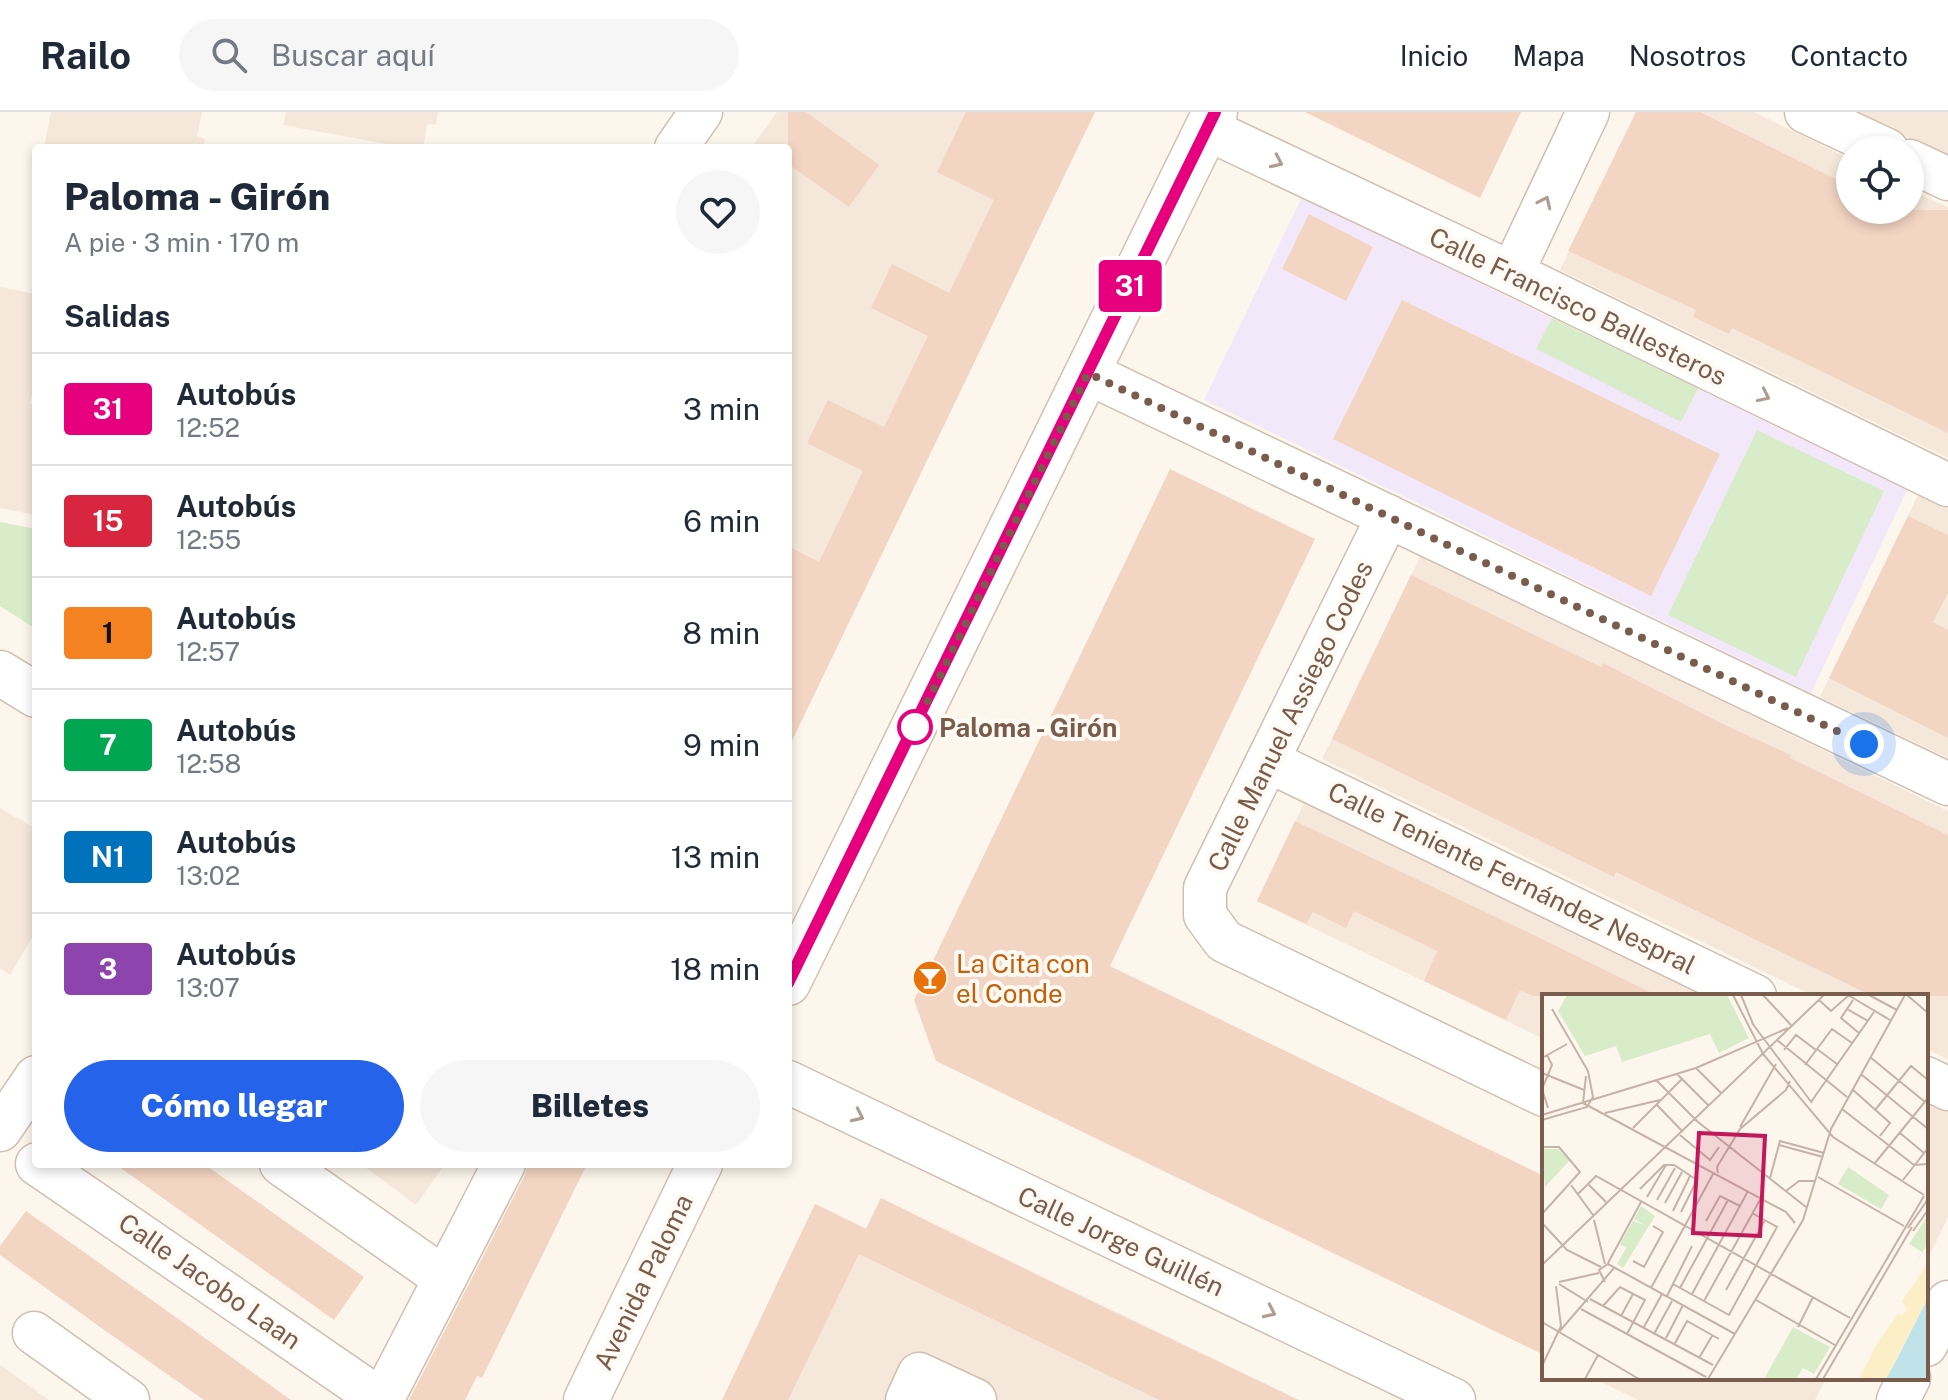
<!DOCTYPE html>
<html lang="es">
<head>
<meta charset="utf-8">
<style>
	:root { --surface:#fff; --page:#f6f6f7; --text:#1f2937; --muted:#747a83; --line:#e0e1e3; --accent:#2563eb }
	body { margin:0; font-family:"Public Sans",sans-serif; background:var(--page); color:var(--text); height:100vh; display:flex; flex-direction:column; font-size:30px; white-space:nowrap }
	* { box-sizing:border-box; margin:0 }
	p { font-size:26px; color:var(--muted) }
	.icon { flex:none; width:44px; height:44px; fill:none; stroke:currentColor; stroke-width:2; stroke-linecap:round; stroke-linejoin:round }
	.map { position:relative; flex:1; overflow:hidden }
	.sheet { position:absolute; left:32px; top:32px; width:760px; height:1024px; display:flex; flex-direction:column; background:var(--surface); border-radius:8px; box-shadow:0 4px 12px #0003 }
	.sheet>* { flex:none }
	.badge { padding:0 16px; border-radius:6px; font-size:28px; line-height:52px }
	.tools { position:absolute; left:1836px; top:24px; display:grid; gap:16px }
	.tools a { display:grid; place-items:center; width:88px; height:88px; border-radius:50%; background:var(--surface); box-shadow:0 4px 12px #0003; font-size:40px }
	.you { position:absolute; width:40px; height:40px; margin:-20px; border:6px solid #fff; border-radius:50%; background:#1a73e8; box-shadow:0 0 0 12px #1a73e833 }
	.map>.badge { position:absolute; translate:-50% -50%; box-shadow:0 0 0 4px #fff }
	h2 { padding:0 32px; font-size:30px; line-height:72px }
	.round { display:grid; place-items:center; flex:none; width:84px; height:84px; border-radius:42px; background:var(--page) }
	.headline { display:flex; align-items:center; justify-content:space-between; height:136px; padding:0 32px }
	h1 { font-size:38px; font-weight:800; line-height:60px }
	.primary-button { display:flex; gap:16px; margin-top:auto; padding:16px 32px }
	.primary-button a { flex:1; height:92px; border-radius:48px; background:var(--accent); color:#fff; font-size:32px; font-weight:800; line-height:92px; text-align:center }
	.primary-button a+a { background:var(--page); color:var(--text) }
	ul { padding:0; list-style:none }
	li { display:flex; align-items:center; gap:24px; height:112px; padding:0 32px; border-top:2px solid var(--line) }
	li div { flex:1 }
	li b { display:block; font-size:30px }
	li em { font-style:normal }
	li .badge { min-width:88px; font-weight:700; text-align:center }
	header { display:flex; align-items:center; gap:48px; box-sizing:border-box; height:112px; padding:0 40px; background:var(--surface); border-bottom:2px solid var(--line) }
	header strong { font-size:38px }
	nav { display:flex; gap:44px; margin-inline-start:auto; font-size:28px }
	.search { width:560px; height:72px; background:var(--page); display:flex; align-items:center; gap:20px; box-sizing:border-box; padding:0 28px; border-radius:44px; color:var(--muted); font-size:30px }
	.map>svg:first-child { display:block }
</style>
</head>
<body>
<header>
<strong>Railo</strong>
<div class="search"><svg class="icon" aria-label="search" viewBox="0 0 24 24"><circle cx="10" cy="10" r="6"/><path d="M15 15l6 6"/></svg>Buscar aquí</div>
<nav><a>Inicio</a><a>Mapa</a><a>Nosotros</a><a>Contacto</a></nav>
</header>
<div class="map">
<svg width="1948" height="1288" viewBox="0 0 1948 1288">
	<rect width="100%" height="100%" fill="#fdf6ec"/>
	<g fill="#f5e8da">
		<polygon points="51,0 202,0 197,24 205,27 203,36 44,36"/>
		<polygon points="286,0 438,0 436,13 427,12 423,36 392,36 392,33 283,13"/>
		<polygon points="777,0 1095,0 788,636 788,36 751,36"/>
		<polygon points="1636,0 1754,0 1850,47 1850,98 1910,98 1910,78 1948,95 1948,346 1560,158"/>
		<polygon points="1856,0 1948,0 1948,45 1865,5"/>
		<polygon points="0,175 36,182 36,263 30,292 36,293 36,403 0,396"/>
		<polygon points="1918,383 1948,397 1948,646 1820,585"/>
		<polygon points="1421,443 1948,699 1948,947 1926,937 1926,884 1814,884 1322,647"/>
		<polygon points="1305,689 1709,884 1544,884 1544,927 1257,789"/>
		<polygon points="0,696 36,717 36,819 10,863 0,857"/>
		<polygon points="1926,989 1948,1000 1948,1105 1926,1151"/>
		<polygon points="361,1052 445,1052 416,1093"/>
		<polygon points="881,1086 1068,1177 1300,1288 722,1288 815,1092 866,1116"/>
		<polygon points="0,1253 10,1260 49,1288 0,1288"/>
		<polygon points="1593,1266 1826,1266 1815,1288 1638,1288"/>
	</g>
	<polygon fill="#f3e8fa" points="1302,85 1907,378 1811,581 1204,288"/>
	<g fill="#d8ecc9">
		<polygon points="1552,206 1698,276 1681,310 1536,237"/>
		<polygon points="1757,318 1884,379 1796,565 1668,503"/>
		<polygon points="0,410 36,417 36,517 0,494"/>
	</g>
	<g fill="#f3d5c3">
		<polygon points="788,0 806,0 879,53 849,95 788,52"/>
		<polygon points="966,0 1095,0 788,637 788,434 819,450 863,359 807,331 828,288 884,315 928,224 871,196 892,152 949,181 994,88 937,60"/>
		<polygon points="1305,0 1521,0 1480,86"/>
		<polygon points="1636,0 1700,0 1850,74 1850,98 1948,98 1948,321 1732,216 1729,222 1693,205 1696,198 1568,139"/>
		<polygon points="1309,102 1373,135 1346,189 1282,157"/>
		<polygon points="1402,188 1720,342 1651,484 1333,327"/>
		<polygon points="1170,357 1315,427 1110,854 1544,1064 1544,1243 936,949 914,888"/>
		<polygon points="1908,404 1948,423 1948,481 1933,510 1948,518 1948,626 1829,566"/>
		<polygon points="1411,463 1601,555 1603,551 1727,614 1791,643 1790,646 1948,723 1948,884 1872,884 1616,760 1614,765 1332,627"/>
		<polygon points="1295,709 1544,828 1658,884 1533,884 1520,878 1506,908 1424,869 1437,839 1396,819 1354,799 1346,816 1313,800 1306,812 1257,789"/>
		<polygon points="115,1052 204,1052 364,1165 334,1208"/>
		<polygon points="528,1052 587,1052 482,1266 477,1264 465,1288 409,1288 525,1063"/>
		<polygon points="881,1086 1041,1165 1298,1288 1159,1288 859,1142 788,1288 722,1288 815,1092 866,1117"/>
		<polygon points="26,1099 170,1201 291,1288 204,1288 100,1215 0,1143 0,1134"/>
	</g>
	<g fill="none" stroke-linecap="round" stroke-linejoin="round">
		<g stroke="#d1beb0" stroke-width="45">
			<g id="minor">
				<polyline points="1806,0 1887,38"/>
				<polyline points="1207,17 1512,161 1948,373"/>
				<polyline points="676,36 701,0"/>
				<polyline points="1910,49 1948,67"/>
				<polyline points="1512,161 1588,0"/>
				<polyline points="1088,261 1948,672"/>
				<polyline points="1388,404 1205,776 1205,803 1224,829 1544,983"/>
				<polyline points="1268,649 1755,884"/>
				<polyline points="1926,966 1948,977"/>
				<polyline points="788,970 1454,1288"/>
				<polyline points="0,1018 36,965"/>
				<polyline points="37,1052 381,1288"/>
				<polyline points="281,1052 444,1166"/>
				<polyline points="34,1221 128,1288"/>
				<polyline points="1926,1233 1948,1190"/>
				<polyline points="382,1288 504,1052"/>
				<polyline points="907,1288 919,1262 975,1288"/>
				<polyline points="1898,1288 1909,1266"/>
			</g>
		</g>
		<g stroke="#d1beb0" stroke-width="47">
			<polyline id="tertiary" points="0,561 36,583"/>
		</g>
		<g stroke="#d6c0b0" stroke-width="47">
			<g id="secondary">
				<polyline points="788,871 1215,0"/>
				<polyline points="586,1288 700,1052"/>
			</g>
		</g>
		<use href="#minor" stroke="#fff" stroke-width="42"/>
		<use href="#tertiary" stroke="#fff" stroke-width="44"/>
		<use href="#secondary" stroke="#fff" stroke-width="44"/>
	</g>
	<defs><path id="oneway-chevron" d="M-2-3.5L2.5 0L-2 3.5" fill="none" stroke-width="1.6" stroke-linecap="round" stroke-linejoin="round" transform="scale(2)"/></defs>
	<g stroke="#af9d94">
		<use href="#oneway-chevron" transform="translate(1277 50) rotate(25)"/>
		<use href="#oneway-chevron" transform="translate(1545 90) rotate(-65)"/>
		<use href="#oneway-chevron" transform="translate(1764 284) rotate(26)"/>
		<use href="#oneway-chevron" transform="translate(858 1004) rotate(25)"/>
		<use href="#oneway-chevron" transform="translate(1270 1200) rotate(25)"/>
	</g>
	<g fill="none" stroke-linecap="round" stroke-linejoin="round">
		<g stroke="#fff" stroke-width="18">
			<polyline id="line" points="788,871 1215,0"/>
		</g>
		<use href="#line" stroke="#e6007e" stroke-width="12"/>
		<polyline stroke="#7a5c4d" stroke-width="8" stroke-dasharray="0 14.4" points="915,615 1088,261 1864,632"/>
	</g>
	<defs>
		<g id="bar-disc" transform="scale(1.8)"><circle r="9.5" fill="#e8710a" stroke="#fffaf3"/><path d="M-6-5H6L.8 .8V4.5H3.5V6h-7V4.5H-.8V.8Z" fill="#fff"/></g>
	</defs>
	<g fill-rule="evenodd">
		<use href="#bar-disc" x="930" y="866"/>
	</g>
	<circle fill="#fff" stroke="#e6007e" stroke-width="4" cx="915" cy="615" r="16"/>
	<g text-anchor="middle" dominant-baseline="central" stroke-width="8" stroke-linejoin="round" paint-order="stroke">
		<g font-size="26" fill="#7a5c4d" stroke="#fffaf3">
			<text transform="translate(1578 194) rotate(26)">Calle Francisco Ballesteros</text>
			<text transform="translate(1290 604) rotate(-64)">Calle Manuel Assiego Codes</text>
			<text transform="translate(1512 766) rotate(26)">Calle Teniente Fernández Nespral</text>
			<text transform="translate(1121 1129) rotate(25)">Calle Jorge Guillén</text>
			<text transform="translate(210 1169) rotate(35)">Calle Jacobo Laan</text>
			<text transform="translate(643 1170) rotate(-64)">Avenida Paloma</text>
		</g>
		<g font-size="26" font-weight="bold" fill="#7a5c4d" stroke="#fffaf3" text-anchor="start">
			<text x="939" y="615">Paloma - Girón</text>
		</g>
		<g font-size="26" fill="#c56008" stroke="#fffaf3" text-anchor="start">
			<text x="956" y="851">La Cita con<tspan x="956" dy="30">el Conde</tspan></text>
		</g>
	</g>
	<g transform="translate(1542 882)">
		<rect width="386" height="386" fill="#fdf6ec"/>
		<path d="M25 1H185L207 44 177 59 168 40 80 68 74 52 43 62 16 17ZM0 155H16L28 166 3 193ZM306 173 347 201 339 215 296 190ZM99 212 113 222 81 274 75 270 84 254 78 250 91 227 103 231 92 225ZM386 221V249L373 271 380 258 367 250ZM251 333 288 353 272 380 261 374 254 385H222Z" fill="#d8ecc9"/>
		<path d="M386 269V304L344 385H317L336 348 356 320 361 321 365 315 360 307Z" fill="#fcefc7"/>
		<path d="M386 304V385H344L355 365Z" fill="#bfe3e8"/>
		<path fill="none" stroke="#c5b3a7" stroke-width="2" d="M191 1 221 60 291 143 382 201M199 1 211 30M221 1 249 31M306 1 348 26M327 1 355 16M365 1 386 19M277 6 289 17 307 1M311 6 299 24 317 39M305 15 326 27M210 29 270 109M235 46 305 103M275 55 295 70M242 56 254 41 274 56M5 61 10 71 0 95 6 114M328 63 383 108M0 64 25 50M263 71 290 35 310 49M154 74 180 100M0 79 42 96M135 80 167 112M320 81 386 135M114 86 156 128 264 213M310 95 348 129 338 142M269 108 332 18M41 109 244 218 253 229M41 109 44 82M115 111 141 138M300 115 372 171 386 170M333 116 369 72 386 86M63 119 118 106M0 121 154 74 246 34M0 126 45 113 51 103 46 77 10 15M198 133 234 70M91 134 140 85M358 139 382 159M138 141 168 166 177 153M237 151 281 163M0 153H17L38 178 0 220M333 169 386 104M176 179 175 173 198 135 244 96 248 87M276 183 362 232M228 184 238 147 282 159M361 186 386 154M46 190 64 208M29 191 51 221M98 195 122 171H132L155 186 139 218M244 197 257 187H274M35 201 54 182 308 324M105 203 124 171M115 206 133 174M123 209 140 178M131 217 148 182M52 226 63 270M164 227 178 202 198 212M0 229 25 256 59 273M366 234 386 205M371 237 386 216M91 267 102 273 121 238 111 232M66 269 99 208M0 271 282 1M17 288 57 279M63 288 57 276 66 270 193 340M17 290 46 308M131 290 187 321 235 233 210 219M109 294 171 180M138 294 186 206M184 296 223 226M150 300 206 197M125 302 150 252M48 305 171 371M214 306 293 351M162 307 219 204M61 312 78 293 103 306 85 340M39 315 164 383M79 322 91 300M0 328 97 385M102 333 120 300M256 333 271 303M17 338 72 274M112 340 130 307M124 344 141 311M132 351 145 327 177 345M157 364 170 342M0 372 19 332 14 292M43 385 56 361M166 385 261 226 289 135 363 1M274 385 382 202M281 385 370 233"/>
		<path fill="#c2185b" fill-opacity="0.15" stroke="#c2185b" stroke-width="4" d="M157 139 223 142 218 242 151 239Z"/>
		<rect width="386" height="386" fill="none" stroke="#7a5c4d" stroke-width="4"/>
	</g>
</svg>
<div class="tools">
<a><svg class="icon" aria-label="locate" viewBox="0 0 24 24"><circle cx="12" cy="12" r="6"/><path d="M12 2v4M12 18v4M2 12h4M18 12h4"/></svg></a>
</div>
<div class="you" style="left:1864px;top:632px"></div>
<b class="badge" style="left:1130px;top:174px;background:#e6007e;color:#fff">31</b>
<section class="sheet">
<div class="headline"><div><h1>Paloma - Girón</h1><p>A pie · 3 min · 170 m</p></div><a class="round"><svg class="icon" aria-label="heart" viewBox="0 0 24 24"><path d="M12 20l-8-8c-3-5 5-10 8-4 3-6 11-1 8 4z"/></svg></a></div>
<h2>Salidas</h2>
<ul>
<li><span class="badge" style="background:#e6007e;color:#fff">31</span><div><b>Autobús</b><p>12:52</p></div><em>3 min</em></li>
<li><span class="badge" style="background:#d7263d;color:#fff">15</span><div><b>Autobús</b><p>12:55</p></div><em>6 min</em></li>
<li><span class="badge" style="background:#f58220;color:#111">1</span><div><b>Autobús</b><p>12:57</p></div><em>8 min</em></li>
<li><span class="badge" style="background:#00a651;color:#fff">7</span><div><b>Autobús</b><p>12:58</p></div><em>9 min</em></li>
<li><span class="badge" style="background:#0072bc;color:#fff">N1</span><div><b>Autobús</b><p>13:02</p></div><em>13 min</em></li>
<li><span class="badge" style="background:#8e44ad;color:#fff">3</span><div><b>Autobús</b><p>13:07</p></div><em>18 min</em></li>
</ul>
<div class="primary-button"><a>Cómo llegar</a><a>Billetes</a></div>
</section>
</div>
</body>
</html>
